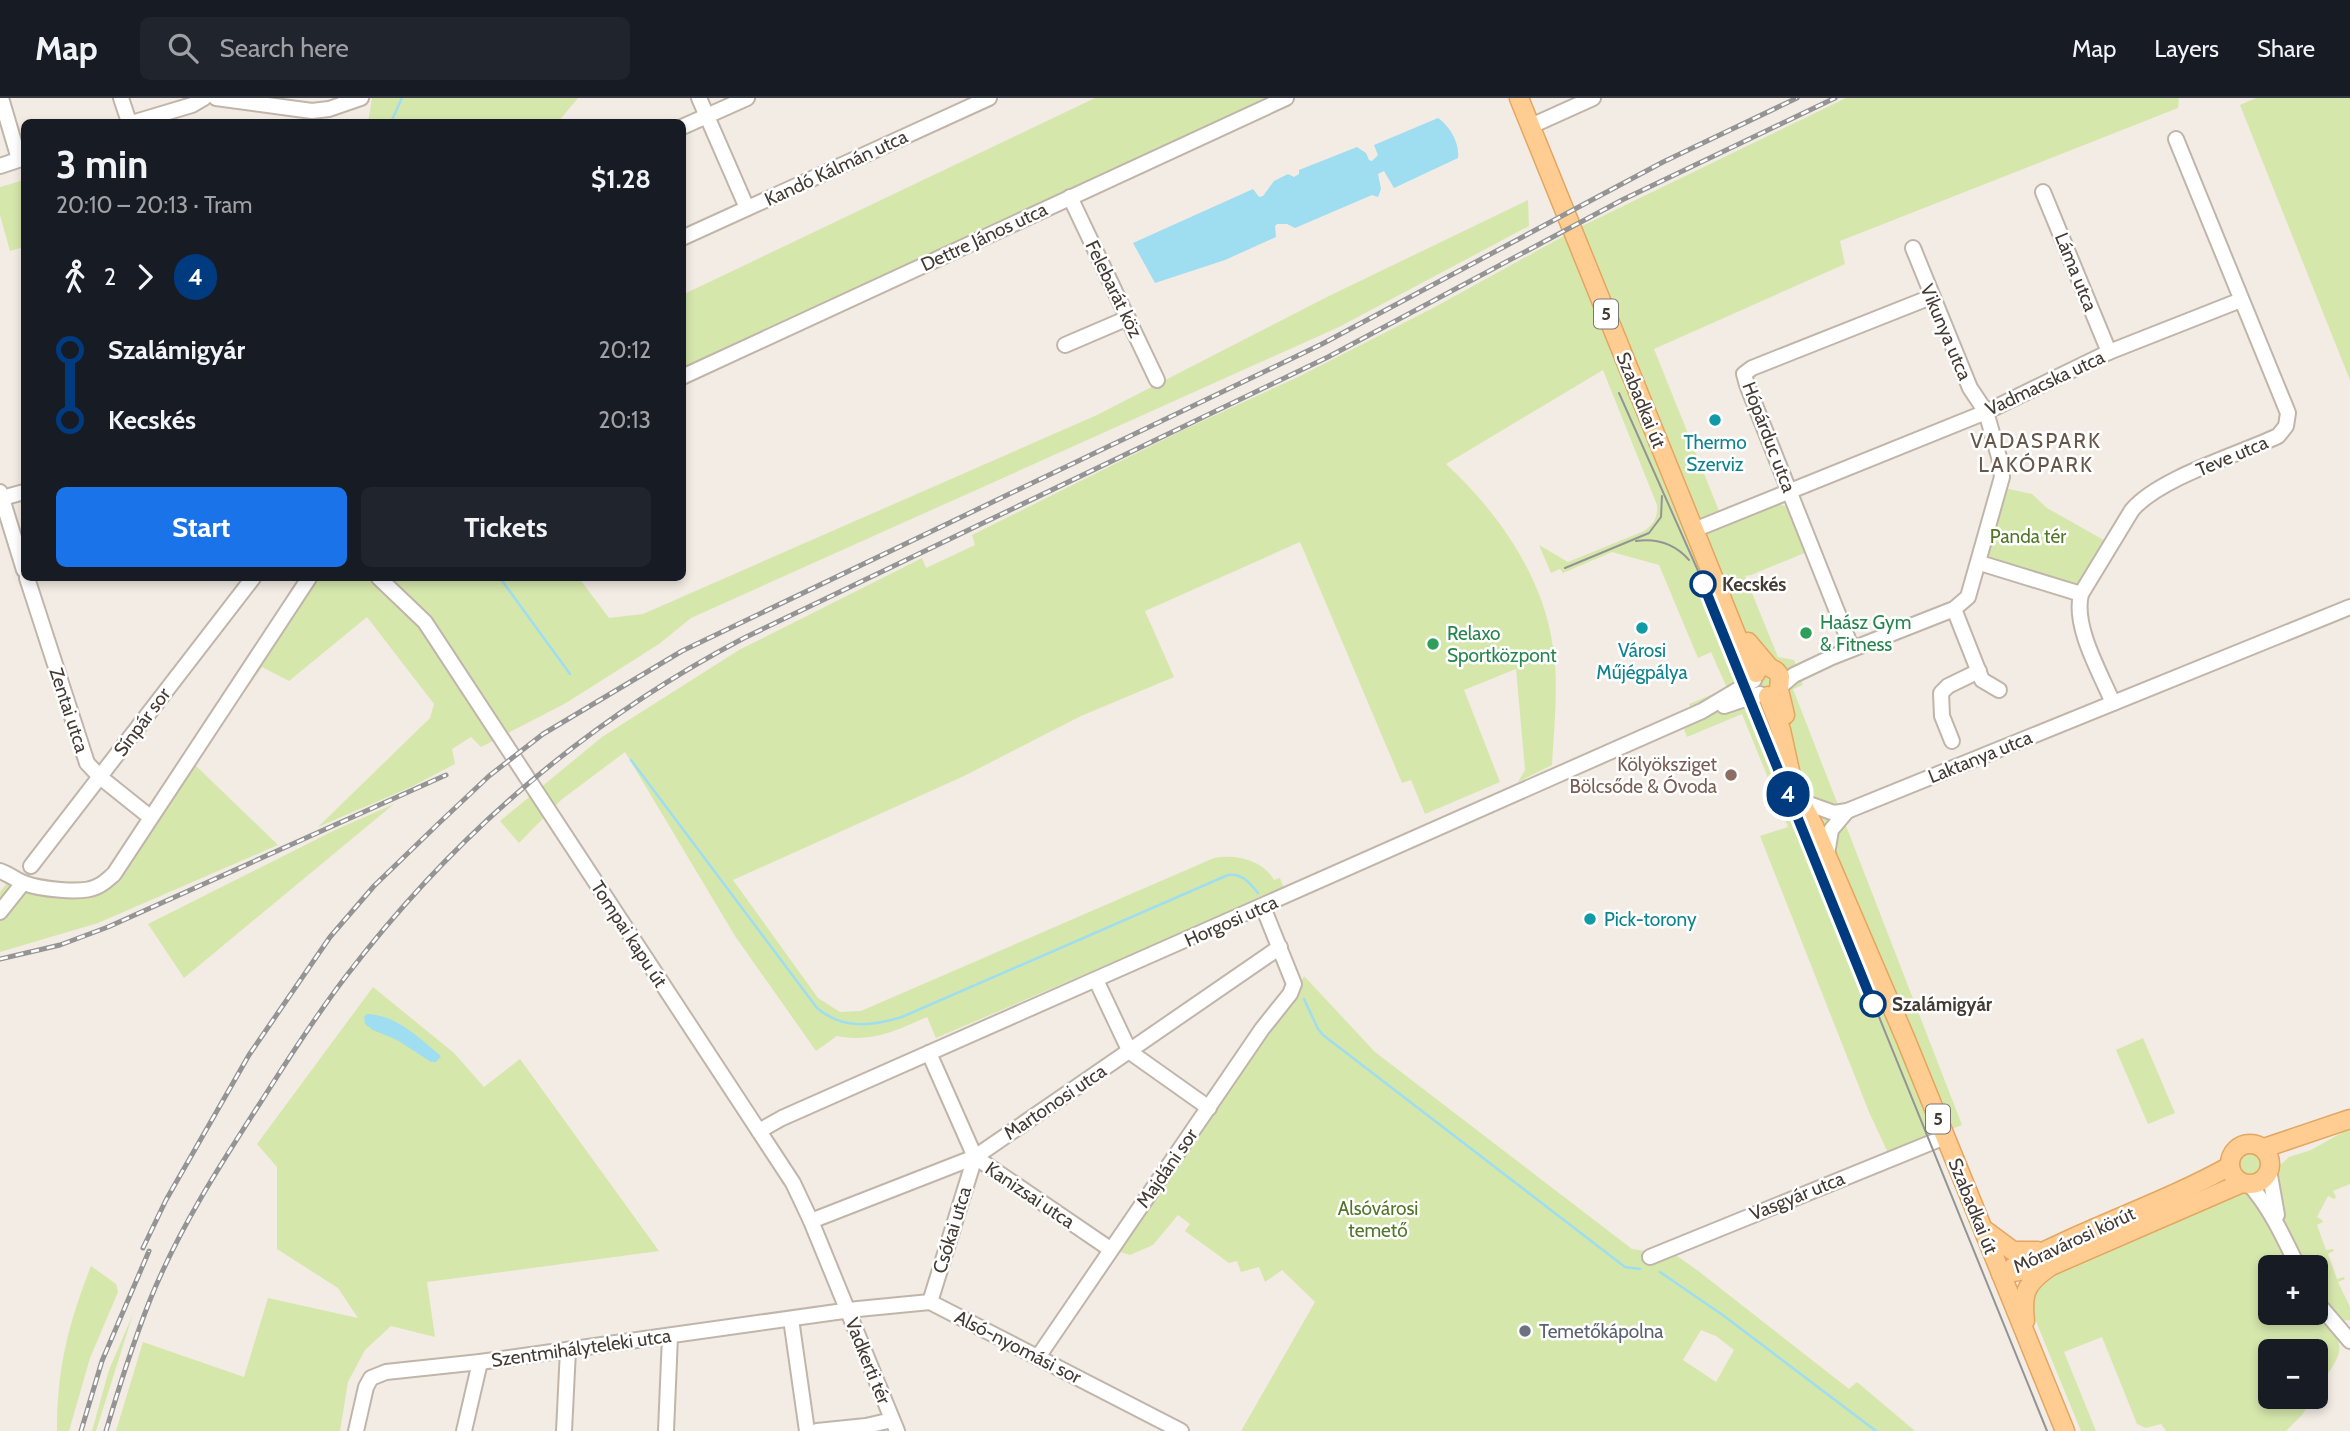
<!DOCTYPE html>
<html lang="en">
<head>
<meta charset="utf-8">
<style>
	:root { --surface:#171b24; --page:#20242c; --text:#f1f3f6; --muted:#9ea1a6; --line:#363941; --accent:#1a73e8 }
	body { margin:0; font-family:Cabin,sans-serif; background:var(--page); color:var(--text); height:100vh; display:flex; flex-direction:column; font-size:26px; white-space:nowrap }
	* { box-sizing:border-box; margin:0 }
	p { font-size:23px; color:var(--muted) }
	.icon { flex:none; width:38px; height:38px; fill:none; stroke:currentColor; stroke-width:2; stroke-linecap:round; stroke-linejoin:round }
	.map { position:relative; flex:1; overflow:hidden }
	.panel { position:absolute; left:21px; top:21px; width:665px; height:462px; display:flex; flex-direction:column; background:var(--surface); border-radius:10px; box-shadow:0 4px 10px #0003 }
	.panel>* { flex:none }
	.badge { padding:0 14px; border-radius:23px; font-size:24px; line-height:46px }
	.fabs { position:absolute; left:2258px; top:1157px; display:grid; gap:14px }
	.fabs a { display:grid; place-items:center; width:70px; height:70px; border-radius:10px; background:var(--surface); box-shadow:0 4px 10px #0003; font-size:35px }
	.map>.badge { position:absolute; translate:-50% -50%; box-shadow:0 0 0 4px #fff }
	.legs { display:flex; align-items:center; gap:10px; height:77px; padding:0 35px; font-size:23px }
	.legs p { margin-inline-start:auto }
	.summary { display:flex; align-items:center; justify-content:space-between; height:119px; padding:0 35px }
	h1 { font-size:38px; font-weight:800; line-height:52px }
	.action { display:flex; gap:14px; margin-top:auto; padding:14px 35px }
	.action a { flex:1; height:80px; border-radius:10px; background:var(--accent); color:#fff; font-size:28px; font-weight:800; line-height:80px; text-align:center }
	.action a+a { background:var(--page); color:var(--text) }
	ul { padding:0 35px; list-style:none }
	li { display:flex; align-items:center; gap:24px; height:70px; font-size:26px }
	li i { display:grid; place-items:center; width:10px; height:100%; margin:0 9px; background:currentColor }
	li i::after { content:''; width:18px; height:18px; margin:-9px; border:5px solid; border-radius:50%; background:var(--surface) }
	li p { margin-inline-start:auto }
	li:first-child i { background:linear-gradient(#0000 50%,currentColor 0) }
	li:last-child i { background:linear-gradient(currentColor 50%,#0000 0) }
	header { display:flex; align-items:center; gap:42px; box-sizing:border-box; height:98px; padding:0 35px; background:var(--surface); border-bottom:2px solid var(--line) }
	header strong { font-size:33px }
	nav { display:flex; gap:38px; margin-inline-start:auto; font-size:24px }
	.search { width:490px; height:63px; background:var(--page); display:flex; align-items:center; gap:18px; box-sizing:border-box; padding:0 24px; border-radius:10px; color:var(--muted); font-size:26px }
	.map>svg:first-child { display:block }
</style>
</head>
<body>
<header>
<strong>Map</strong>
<div class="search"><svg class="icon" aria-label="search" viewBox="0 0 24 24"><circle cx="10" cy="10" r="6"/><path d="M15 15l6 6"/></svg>Search here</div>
<nav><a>Map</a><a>Layers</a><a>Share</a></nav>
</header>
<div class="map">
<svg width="2350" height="1333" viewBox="0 0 2350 1333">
	<rect width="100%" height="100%" fill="#f2ece4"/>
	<g fill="#d6e7ac" fill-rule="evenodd">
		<polygon points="372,0 578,0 558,24 368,24"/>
		<polygon points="1095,0 1265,0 683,275 682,197"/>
		<path d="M1846 0H2179L2178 10 1840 143 1845 166 1654 251 1723 423 1774 404 1790 410 1807 454 1751 477 1745 478 1778 559 1794 562 1803 587 1793 591 1962 1027 1888 1055 1869 1014 1760 738 1788 729 1742 616 1687 639 1684 631 1697 623 1689 606 1727 590 1711 554 1698 560 1659 467 1612 454 1563 475 1560 471 1551 475 1539 447 1568 464 1644 433C1654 426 1658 419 1657 407L1603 272 1446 366C1498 414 1543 478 1553 549 1559 588 1554 628 1552 667L1518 684 1525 672 1516 571 1464 592 1500 684 1425 716 1411 682 1402 685 1300 444 1145 513 1174 579 1081 618 964 678 733 782 818 900 840 914 861 913 1214 760C1237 755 1265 764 1274 782L1280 780 1284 791 936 940 927 919C895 933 872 945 837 938L816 953 735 838 625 654 561 702 519 745 500 723 602 639 739 552 922 460 926 470 975 447 972 437 1181 333 1300 278 1433 210 1582 128Z"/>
		<polygon points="2256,0 2350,0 2350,282 2240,7"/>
		<polygon points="24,82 24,149 10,153 0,117 0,89"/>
		<polygon points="1528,102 1529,128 1339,229 691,520 659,546 566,605 481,649 471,639 452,651 455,666 411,689 318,729 430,620 434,606 367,519 289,583 262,569 194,666 278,747 98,825 0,854 0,794 16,773 40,784 101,783 300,480 579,480 609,520 643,516 1097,317 1327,199"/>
		<polygon points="2004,390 2032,396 2047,410 2109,445 2081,488 2074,488 1989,462 1987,458"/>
		<polygon points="394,706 184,880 148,826 333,733"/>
		<path d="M1304 878 1375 954 1632 1151 1677 1158 1697 1172 1849 1291 1857 1284 1915 1333H1241L1315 1204 1282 1172 1265 1184 1259 1169 1241 1174 1237 1163 1229 1165 1185 1133 1190 1126 1178 1117 1153 1147 1130 1157 1117 1153 1274 921 1293 903ZM1701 1232 1716 1238 1734 1252 1716 1284 1683 1262Z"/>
		<polygon points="373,889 454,955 484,989 520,961 659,1153 427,1184 435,1239 391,1228 365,1252 348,1284 340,1333 116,1333 143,1244 244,1279 268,1200 358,1220 338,1190 277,1151 277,1069 257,1046"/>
		<polygon points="2143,940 2175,1015 2148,1026 2116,952"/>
		<polygon points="2350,1030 2350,1086 2333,1093 2336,1099 2334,1101 2328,1098 2317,1119 2322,1122 2323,1124 2317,1127 2326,1152 2333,1151 2334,1153 2328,1156 2337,1181 2344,1179 2345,1181 2338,1184 2350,1209 2350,1222 2337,1223 2315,1192 2315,1169 2303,1169 2289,1140 2273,1083 2277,1070 2289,1059 2311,1052"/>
		<circle cx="2250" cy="1065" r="14"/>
		<path d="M2233 1092H2250L2294 1169H2270V1214H2315V1209C2350 1252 2345 1250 2315 1295V1253H2270V1298L2313 1299 2302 1317 2286 1333H2166L2161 1326 2146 1330 2137 1326 2102 1239 2064 1254 2096 1333H2081L2028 1204 2045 1179Z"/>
		<path d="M91 1168 116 1186 118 1194 90 1260 69 1333H57C57 1270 68 1227 91 1168Z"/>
		<polygon points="133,1216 96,1333 92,1333 109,1272"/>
	</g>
	<g fill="#9fddf0">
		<path d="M1438 20C1450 28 1460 46 1458 60L1394 90 1384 73 1378 76 1381 91 1378 99 1372 97 1295 130 1287 126H1277L1275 128 1276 139 1225 162 1155 185 1133 145 1253 91 1259 99 1263 98 1274 83 1288 76 1294 79 1299 76V72L1357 49 1366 55 1369 62 1372 63 1378 57 1374 47Z"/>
		<path d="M367 916C397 917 419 940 441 958L436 964H431L397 942 373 932 365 926 364 919Z"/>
	</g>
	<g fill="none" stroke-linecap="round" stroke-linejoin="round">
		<g stroke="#9fddf0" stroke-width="2.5">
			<polyline points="391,24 402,0"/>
			<polyline points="500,480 570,576"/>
			<path d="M631 662 817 910C843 932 872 928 902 919L1228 777C1242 775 1250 785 1258 795"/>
			<polyline points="1304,901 1318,931 1323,937 1625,1169 1640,1171"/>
			<polyline points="1660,1174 1724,1218 1876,1333"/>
		</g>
		<g stroke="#c1b5aa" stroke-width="18">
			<g id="minor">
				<polyline points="1,0 19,61"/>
				<polyline points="121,0 129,24"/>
				<polyline points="216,0 312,13 329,11 361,0"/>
				<polyline points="699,0 747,110"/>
				<polyline points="135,24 192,7 204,0"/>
				<polyline points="1531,28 1593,0"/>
				<polyline points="682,29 747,0"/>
				<polyline points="0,68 24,60"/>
				<polyline points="2043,94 2109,254"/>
				<polyline points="1070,99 1157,282"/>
				<polyline points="682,140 989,0"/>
				<polyline points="1065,247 1128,220"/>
				<polyline points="682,279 1286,0"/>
				<polyline points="0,394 24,472"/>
				<polyline points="2,400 24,394"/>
				<polyline points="1694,432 1986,314 2109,254 2241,202"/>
				<polyline points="1980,465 2081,496"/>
				<polyline points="27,480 87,665 100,679 150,719"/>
				<polyline points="379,480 425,524 793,1085 811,1123 897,1333"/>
				<polyline points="1954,511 1982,582 1999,592"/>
				<polyline points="1852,551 1747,287 1744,276 1752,270 1931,199"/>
				<polyline points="1781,588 1794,577 1832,559 1954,511 1968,499 2002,379 1999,359 1986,314 1970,290 1913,150"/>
				<path d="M2113 605C2100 574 2073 529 2081 496L2132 412C2159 380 2237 357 2278 338L2286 328 2288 315 2176 41"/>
				<polyline points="1724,608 1760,596"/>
				<polyline points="1952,643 1942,618 1941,595 1948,588 1979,573"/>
				<polyline points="1809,706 1834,715 1847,713 2350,509"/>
				<polyline points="1827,756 1831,732 1847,713"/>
				<polyline points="31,768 253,480"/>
				<path d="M0 773C9 776 16 782 24 785 39 791 82 796 96 789 104 786 108 781 114 776L309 480"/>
				<polyline points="0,814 23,785"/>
				<polyline points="1096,882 1130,954 1209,1010"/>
				<polyline points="929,955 975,1059 1110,1151"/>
				<polyline points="759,1033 782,1020 1702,613 1754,582"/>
				<polyline points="2269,1072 2277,1117"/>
				<path d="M2249 1086C2271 1111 2284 1140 2298 1169"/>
				<polyline points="811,1123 975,1059 1280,849"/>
				<polyline points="1650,1159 1945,1039"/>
				<polyline points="2315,1202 2350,1243"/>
				<polyline points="930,1204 975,1059"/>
				<polyline points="791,1221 807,1333"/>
				<polyline points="1038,1259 1262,931 1290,896 1294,886 1263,809"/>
				<polyline points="356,1333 366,1289 371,1280 386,1274 480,1264 858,1211 930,1204 1181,1333"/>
				<polyline points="464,1333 480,1264"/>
				<polyline points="564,1333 568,1252"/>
				<polyline points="666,1333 670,1238"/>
				<polyline points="817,1333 866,1328 892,1322"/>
			</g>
		</g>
		<g stroke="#e4a661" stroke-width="21">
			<g id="major">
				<polyline points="1519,0 1699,444 1740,546 1756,575"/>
				<polyline points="1748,544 1769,569 1776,573 1780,578 1779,592 1785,617"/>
				<polyline points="1768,598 1781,632 1794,691 1814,728 1906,942 2065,1333"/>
				<circle cx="2250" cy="1066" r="20"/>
				<polyline points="2264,1050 2350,1021"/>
				<polyline points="1986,1133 2013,1153 2038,1153"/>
				<path d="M2012 1170C2082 1131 2160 1107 2230 1068"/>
				<polyline points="2001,1176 2051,1168 2242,1085"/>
				<path d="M2025 1223C2022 1196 2025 1186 2048 1170"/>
			</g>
		</g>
		<use href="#minor" stroke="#fff" stroke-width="14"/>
		<use href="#major" stroke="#ffcd91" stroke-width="18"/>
		<g stroke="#949494" stroke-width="2">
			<polyline points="1619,295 1699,475 2047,1333"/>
			<path d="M1636 443C1658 440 1675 446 1689 462"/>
			<polyline points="1565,470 1649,435 1661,419 1662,398"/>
		</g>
		<g stroke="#949494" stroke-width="5">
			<g id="rail">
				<polyline points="0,861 60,847 108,829 446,677"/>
				<polyline points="143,1150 166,1102 249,957 330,839 374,788 437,727 489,678 543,636 682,553 1322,246 1663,64 1797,0"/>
				<polyline points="81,1333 102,1263 149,1153"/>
				<path d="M106 1333C119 1289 133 1245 150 1202 179 1130 222 1064 264 999 290 958 317 916 347 877 454 737 588 622 744 540L1328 259 1622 102 1835 0"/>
			</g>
		</g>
		<use href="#rail" stroke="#fff" stroke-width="2.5" stroke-dasharray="8" stroke-linecap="butt"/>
	</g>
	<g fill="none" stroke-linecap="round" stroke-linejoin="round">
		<g stroke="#fff" stroke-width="16">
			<polyline id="line-1" points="1703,486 1873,906"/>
		</g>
		<use href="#line-1" stroke="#003b80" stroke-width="10"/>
	</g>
	<g fill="#0f9aa8" stroke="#fff" stroke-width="2.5">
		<circle cx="1715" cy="322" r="7"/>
		<circle cx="1642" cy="530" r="7"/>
		<circle cx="1590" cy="821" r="7"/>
	</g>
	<g fill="#fff" stroke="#003b80" stroke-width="3.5">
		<circle cx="1703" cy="486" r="12"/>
		<circle cx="1873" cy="906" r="12"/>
	</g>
	<g fill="#2e9e5b" stroke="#fff" stroke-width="2.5">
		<circle cx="1806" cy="535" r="7"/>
		<circle cx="1433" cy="546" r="7"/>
	</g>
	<circle fill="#8d6e63" stroke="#fff" stroke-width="2.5" cx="1731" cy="677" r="7"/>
	<circle fill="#6b7280" stroke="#fff" stroke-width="2.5" cx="1525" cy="1233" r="7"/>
	<g text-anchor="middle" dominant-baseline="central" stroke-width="5" stroke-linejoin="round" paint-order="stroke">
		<g fill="#fff" stroke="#7c7671" stroke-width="2">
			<rect x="1594" y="201.5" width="24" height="29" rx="5"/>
			<rect x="1926" y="1006.5" width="24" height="29" rx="5"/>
		</g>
		<g font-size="18" font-weight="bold" fill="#443b34">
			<text x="1606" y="216">5</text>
			<text x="1938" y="1021">5</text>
		</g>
		<g font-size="19" fill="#443b34" stroke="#fff">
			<text transform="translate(836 70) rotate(-25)">Kandó Kálmán utca</text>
			<text transform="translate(984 139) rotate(-25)">Dettre János utca</text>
			<text transform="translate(2076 174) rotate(68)">Láma utca</text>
			<text transform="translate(1114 191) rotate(64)">Felebarát köz</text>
			<text transform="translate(1946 234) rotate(67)">Vikunya utca</text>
			<text transform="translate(2045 285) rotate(-25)">Vadmacska utca</text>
			<text transform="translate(1641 302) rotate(68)">Szabadkai út</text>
			<text transform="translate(1769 339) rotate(69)">Hópárduc utca</text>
			<text transform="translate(2232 358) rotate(-23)">Teve utca</text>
			<text transform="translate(69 612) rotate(72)">Zentai utca</text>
			<text transform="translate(142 624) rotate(-53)">Sínpár sor</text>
			<text transform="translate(1980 659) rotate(-22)">Laktanya utca</text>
			<text transform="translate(1231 823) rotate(-24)">Horgosi utca</text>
			<text transform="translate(629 836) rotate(57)">Tompai kapu út</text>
			<text transform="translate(1055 1004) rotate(-34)">Martonosi utca</text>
			<text transform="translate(1167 1070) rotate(-55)">Majdáni sor</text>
			<text transform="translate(1030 1097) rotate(34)">Kanizsai utca</text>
			<text transform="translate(1797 1098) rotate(-22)">Vasgyár utca</text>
			<text transform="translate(1973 1108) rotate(68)">Szabadkai út</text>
			<text transform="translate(952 1132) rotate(-73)">Csókai utca</text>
			<text transform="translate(2074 1142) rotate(-25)">Móravárosi körút</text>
			<text transform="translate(1018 1249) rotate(27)">Alsó-nyomási sor</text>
			<text transform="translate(581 1250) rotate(-8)">Szentmihályteleki utca</text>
			<text transform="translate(868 1263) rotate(68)">Vadkerti tér</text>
		</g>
		<g font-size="19" fill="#0d838f" stroke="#fff">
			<text x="1715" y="344">Thermo<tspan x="1715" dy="22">Szerviz</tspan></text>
			<text x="1642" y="552">Városi<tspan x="1642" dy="22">Műjégpálya</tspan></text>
			<text x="1604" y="821" text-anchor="start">Pick-torony</text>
		</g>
		<g font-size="19" fill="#527627" stroke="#fff">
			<text x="2028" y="438">Panda tér</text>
			<text x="1378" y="1110">Alsóvárosi<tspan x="1378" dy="22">temető</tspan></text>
		</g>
		<g font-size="19" font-weight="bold" fill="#443b34" stroke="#fff" text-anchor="start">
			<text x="1722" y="486">Kecskés</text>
			<text x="1892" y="906">Szalámigyár</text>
		</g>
		<g font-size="19" fill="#27864d" stroke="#fff" text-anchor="start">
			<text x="1820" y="524">Haász Gym<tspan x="1820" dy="22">&amp; Fitness</tspan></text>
			<text x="1447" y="535">Relaxo<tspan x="1447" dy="22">Sportközpont</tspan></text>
		</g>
		<g font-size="19" fill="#785e54" stroke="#fff" text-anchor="end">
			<text x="1717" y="666">Kölyöksziget<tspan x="1717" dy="22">Bölcsőde &amp; Óvoda</tspan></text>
		</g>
		<g font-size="19" fill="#5b616d" stroke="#fff" text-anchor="start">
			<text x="1539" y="1233">Temetőkápolna</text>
		</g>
		<g font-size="21" letter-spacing="2" fill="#67574b" stroke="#fff">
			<text x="2036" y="342">VADASPARK<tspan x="2036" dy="24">LAKÓPARK</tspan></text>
		</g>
	</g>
</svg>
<div class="fabs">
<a>+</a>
<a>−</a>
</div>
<b class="badge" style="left:1788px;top:696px;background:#003b80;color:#fff">4</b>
<section class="panel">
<div class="summary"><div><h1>3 min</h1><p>20:10 – 20:13 · Tram</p></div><b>$1.28</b></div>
<div class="legs"><svg class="icon" aria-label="walk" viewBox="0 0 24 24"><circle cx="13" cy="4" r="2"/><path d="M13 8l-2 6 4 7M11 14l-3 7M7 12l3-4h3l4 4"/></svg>2<svg class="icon" aria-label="forward" viewBox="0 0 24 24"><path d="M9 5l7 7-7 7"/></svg><b class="badge" style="background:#003b80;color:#fff">4</b></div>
<ul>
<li><i style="color:#003b80"></i><b>Szalámigyár</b><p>20:12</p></li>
<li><i style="color:#003b80"></i><b>Kecskés</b><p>20:13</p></li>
</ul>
<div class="action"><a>Start</a><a>Tickets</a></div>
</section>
</div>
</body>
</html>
